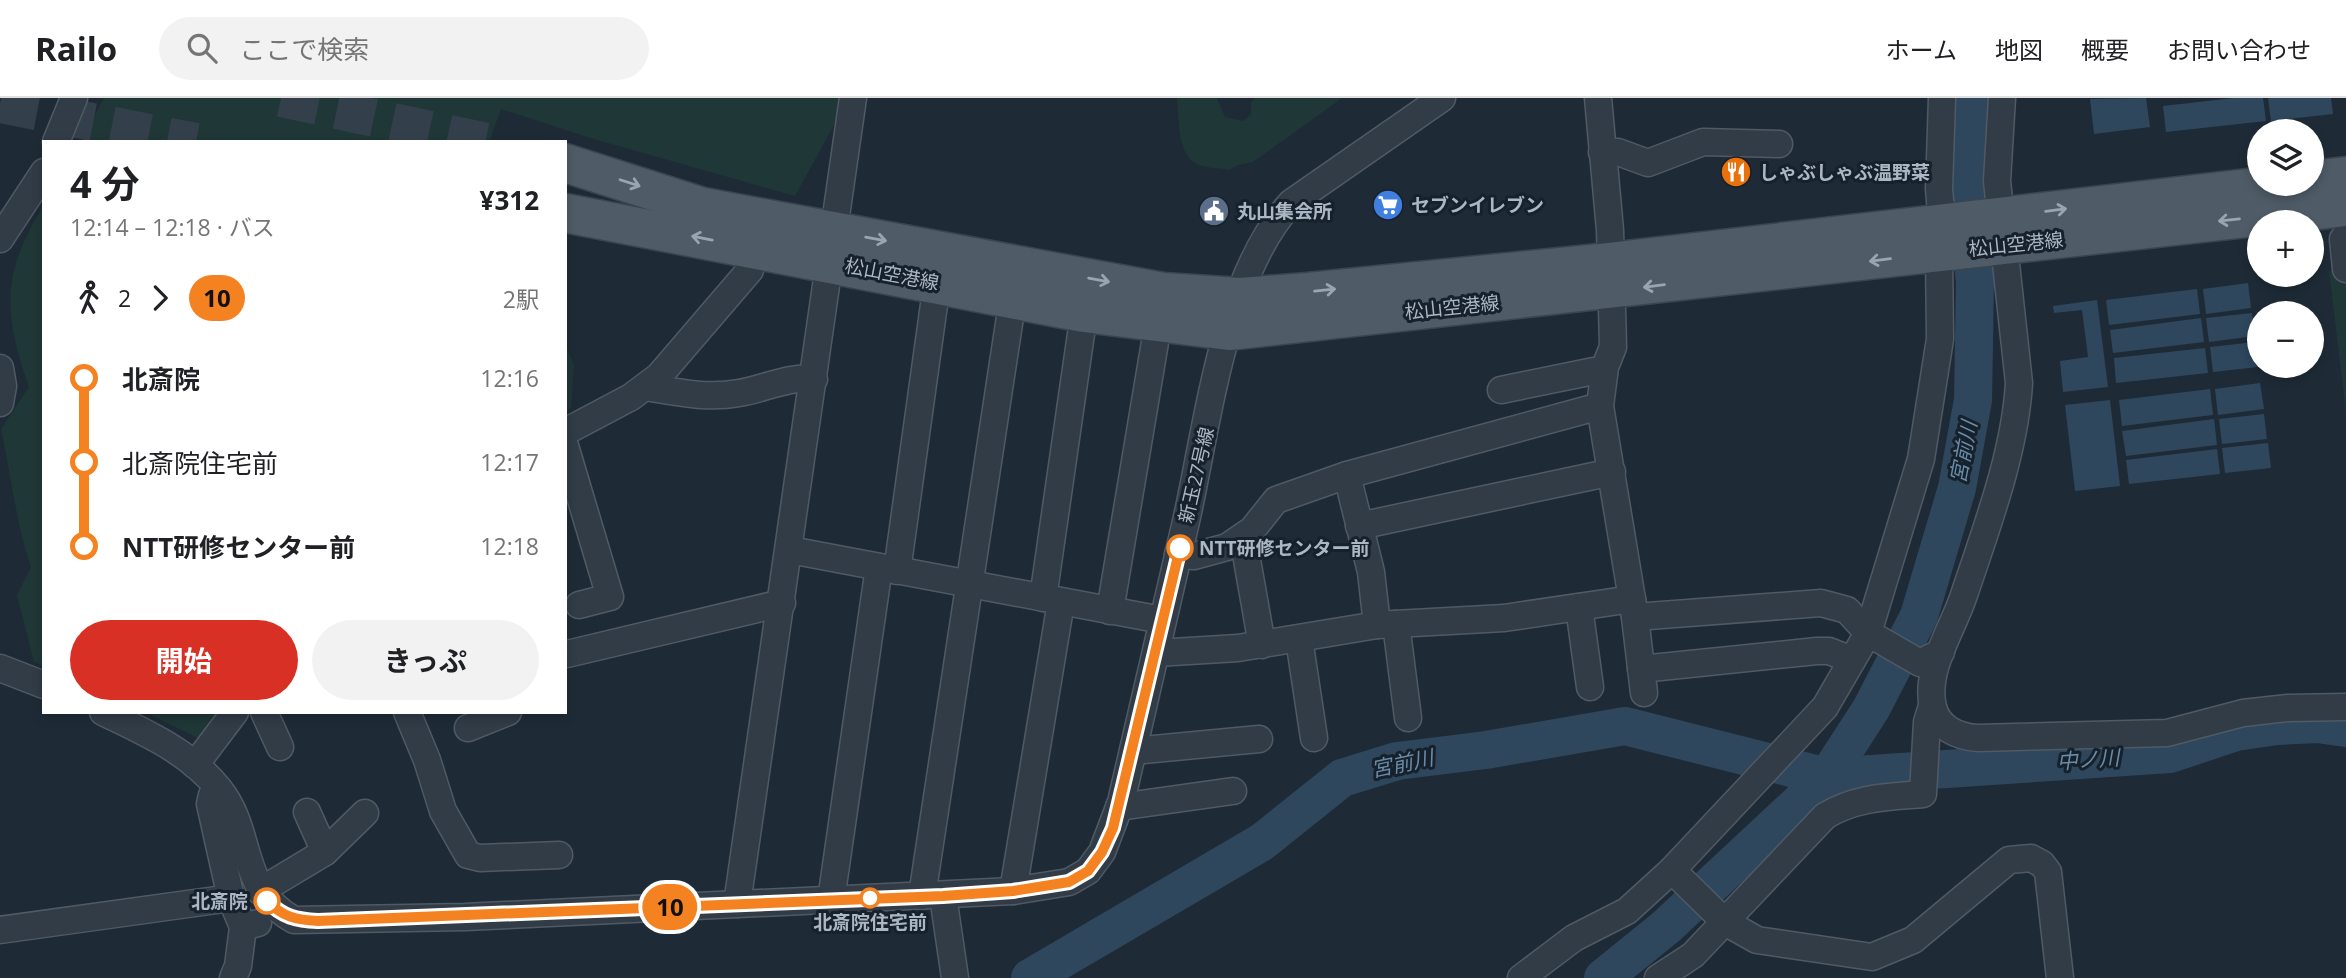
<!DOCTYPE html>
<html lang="ja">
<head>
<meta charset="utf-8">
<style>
	:root { --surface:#fff; --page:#f2f2f2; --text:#202124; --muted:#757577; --line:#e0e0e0; --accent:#d93025 }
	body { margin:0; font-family:"Open Sans","Noto Sans JP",sans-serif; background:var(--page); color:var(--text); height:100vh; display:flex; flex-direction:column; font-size:26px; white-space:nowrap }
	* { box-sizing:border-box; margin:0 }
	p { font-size:23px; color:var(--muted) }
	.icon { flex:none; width:38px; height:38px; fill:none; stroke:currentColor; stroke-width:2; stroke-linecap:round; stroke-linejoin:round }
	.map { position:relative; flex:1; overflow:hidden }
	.sheet { position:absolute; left:42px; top:42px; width:525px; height:574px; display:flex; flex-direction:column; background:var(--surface); border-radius:0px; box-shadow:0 4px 10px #0003 }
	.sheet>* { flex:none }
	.badge { padding:0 14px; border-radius:23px; font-size:24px; line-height:46px }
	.controls { position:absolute; left:2247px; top:21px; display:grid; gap:14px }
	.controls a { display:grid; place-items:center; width:77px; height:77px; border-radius:50%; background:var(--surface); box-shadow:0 4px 10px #0003; font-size:35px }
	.map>.badge { position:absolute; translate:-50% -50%; box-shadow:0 0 0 4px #fff }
	.legs { display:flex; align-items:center; gap:10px; height:77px; padding:0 28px; font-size:23px }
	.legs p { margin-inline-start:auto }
	.summary { display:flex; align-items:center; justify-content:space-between; height:119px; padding:0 28px }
	h1 { font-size:38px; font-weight:700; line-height:52px }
	.action { display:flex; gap:14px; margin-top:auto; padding:14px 28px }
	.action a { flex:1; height:80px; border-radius:42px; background:var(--accent); color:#fff; font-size:28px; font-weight:700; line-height:80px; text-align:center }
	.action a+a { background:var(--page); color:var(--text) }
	ul { padding:0 28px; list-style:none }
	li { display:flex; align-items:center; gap:24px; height:84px; font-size:26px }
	li i { display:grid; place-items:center; width:10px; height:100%; margin:0 9px; background:currentColor }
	li i::after { content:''; width:18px; height:18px; margin:-9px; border:5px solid; border-radius:50%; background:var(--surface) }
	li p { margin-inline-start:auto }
	li:first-child i { background:linear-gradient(#0000 50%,currentColor 0) }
	li:last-child i { background:linear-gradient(currentColor 50%,#0000 0) }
	header { display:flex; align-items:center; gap:42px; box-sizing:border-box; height:98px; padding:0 35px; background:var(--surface); border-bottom:2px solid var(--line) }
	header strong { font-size:33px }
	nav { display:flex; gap:38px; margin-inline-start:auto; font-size:24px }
	.search { width:490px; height:63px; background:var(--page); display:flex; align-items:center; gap:18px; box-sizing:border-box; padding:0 24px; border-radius:38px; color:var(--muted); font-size:26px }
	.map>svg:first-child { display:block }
</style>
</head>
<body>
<header>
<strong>Railo</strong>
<div class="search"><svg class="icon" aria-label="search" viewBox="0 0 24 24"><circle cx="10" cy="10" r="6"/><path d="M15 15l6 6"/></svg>ここで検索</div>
<nav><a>ホーム</a><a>地図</a><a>概要</a><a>お問い合わせ</a></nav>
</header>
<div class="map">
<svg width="2346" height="880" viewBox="0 0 2346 880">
	<rect width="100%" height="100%" fill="#1e2b36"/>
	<g fill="#203737">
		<polygon points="104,0 840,0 835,25 795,98 594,41 501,11 489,44 81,44"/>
		<path d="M1177 0H1217L1225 19 1243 23 1251 17V4L1255 0H1342L1253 64 1238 67 1229 72C1219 70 1204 70 1195 65 1177 55 1179 18 1177 0Z"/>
		<path d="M44 107V568L34 564 17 497 31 469C16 425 11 377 1 331L29 289C3 214 1 176 44 107Z"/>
		<polygon points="2346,171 2346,313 2329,173"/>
		<polygon points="565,245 574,267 571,310 565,314"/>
		<polygon points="145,614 221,614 202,642"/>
	</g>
	<g fill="#2e475d">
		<polygon points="2146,0 2150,29 2094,36 2090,1"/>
		<polygon points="2234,0 2263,0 2266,23 2166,34 2163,8"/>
		<polygon points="2268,0 2331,0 2333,16 2271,23"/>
		<polygon points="2248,185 2251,210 2206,216 2203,191"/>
		<polygon points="2197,191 2200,216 2109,227 2106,202"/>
		<polygon points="2097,202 2108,289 2063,294 2060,263 2088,259 2082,212 2054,215 2053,208"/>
		<polygon points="2252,215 2255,238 2209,244 2206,220"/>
		<polygon points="2201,220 2204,244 2113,255 2110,232"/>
		<polygon points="2255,244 2258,269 2213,274 2210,249"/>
		<polygon points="2205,250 2208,275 2116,285 2114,260"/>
		<polygon points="2260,285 2264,311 2218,317 2215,291"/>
		<polygon points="2210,291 2213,317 2122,328 2119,302"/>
		<polygon points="2110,302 2120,388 2075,393 2065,307"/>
		<polygon points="2264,316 2267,341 2222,346 2219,321"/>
		<polygon points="2214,321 2217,347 2126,358 2122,333"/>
		<polygon points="2268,345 2271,370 2225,375 2222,350"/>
		<polygon points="2217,351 2220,376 2129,386 2126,362"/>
	</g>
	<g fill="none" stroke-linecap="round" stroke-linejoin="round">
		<g stroke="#2e475d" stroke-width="38">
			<polyline points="1030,880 1262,744 1342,680 1397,663 1486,652 1625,628 1827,679 2170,656 2236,634 2277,628 2317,626 2346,630"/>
			<polyline points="1603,880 1666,829 1827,679 1871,611 1919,518 1957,390 1973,302 1975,184 1965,90 1969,0"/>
		</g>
		<g stroke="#33404b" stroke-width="38" stroke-dasharray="38 19" stroke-linecap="butt">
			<polyline points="281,0 487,44"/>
			<polyline points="0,6 196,44"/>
		</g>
		<g stroke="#4f5a65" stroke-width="29">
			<g id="street">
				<polyline points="1598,0 1610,132 1613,249 1605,269 1600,308 1632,501"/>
				<polyline points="1942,0 1939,91 1942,126"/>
				<path d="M2002 0 1997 83 2019 285C2015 355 1986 431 1964 497 1953 531 1924 572 1933 609 1938 630 1958 639 1978 640L2167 635 2243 615 2288 610 2346 609"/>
				<polyline points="56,44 74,0"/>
				<polyline points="1602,54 1618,54 1648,65 1703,44 1779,46"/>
				<polyline points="0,141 44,74"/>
				<polyline points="2343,141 2346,171"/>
				<polyline points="0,270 3,288 0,305"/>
				<path d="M645 289C676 294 707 301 739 295 764 291 788 278 814 281"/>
				<polyline points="1501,292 1594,273 1604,275"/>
				<polyline points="565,334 631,299 659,278 750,172 754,150"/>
				<polyline points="565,348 610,499 579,507"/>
				<polyline points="1359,428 1612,374"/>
				<polyline points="1243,439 1262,547"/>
				<polyline points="790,452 1162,522"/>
				<polyline points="1178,456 1194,458 1227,449 1252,432 1276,402 1347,377"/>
				<polyline points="897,473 937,185"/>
				<polyline points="1043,500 1084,215"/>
				<polyline points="1579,509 1590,589"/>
				<polyline points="1110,513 1158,226"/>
				<polyline points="1635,519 1644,595"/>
				<polyline points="1396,526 1408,620"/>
				<polyline points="1377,527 1371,474 1347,377 1600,308"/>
				<polyline points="1299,541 1314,640"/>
				<polyline points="1156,555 1238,550 1377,527 1504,520 1632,501 1635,519 1821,505 1847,512 1868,535 1920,565 1941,554"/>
				<polyline points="567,556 782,505"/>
				<polyline points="0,570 44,587"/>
				<polyline points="1641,571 1817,553 1829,553 1852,562"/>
				<path d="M103 614C144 634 189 653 219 691 254 734 237 791 294 822L465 819 1013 793 1069 784 1088 773 1102 754 1121 704C1143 609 1165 514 1187 419 1208 324 1224 178 1291 105L1442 0"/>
				<polyline points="264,614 280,649"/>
				<polyline points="407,614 427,662 443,713 468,757 480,760 559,757"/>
				<polyline points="468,630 508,614"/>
				<polyline points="1133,653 1259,641"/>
				<polyline points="195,667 235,614"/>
				<polyline points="218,690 212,697 210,706 231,800 243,829"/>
				<polyline points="1119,709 1233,693"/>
				<polyline points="307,714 325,754"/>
				<polyline points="1672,772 1725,824 1757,842 1872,859 1913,842 2009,762 2031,760 2042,766 2048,774 2060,880"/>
				<polyline points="260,793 325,754 365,715"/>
				<polyline points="1013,793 1061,504"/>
				<polyline points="922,798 1015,186"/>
				<polyline points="943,798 955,880"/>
				<polyline points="831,802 879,469"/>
				<polyline points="737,806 853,0"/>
				<polyline points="0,832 231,800"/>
				<polyline points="233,880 238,868 243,829 258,825"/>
				<polyline points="1521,880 1574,840 1627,813 1672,772 1825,609 1868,535 1921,361 1940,241 1939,155"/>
				<path d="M1658 880 1693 857 1825 718C1856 699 1888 699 1923 696L1927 624 1932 608"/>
			</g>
		</g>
		<g stroke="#3b4550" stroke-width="41">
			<g id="primary">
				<polyline points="565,65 703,109 1163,194 1240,199 1308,194 1610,164 2282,86"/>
				<polyline points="2312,82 2346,78"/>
				<polyline points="565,115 1084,215 1229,233 2346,109"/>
			</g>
		</g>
		<use href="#street" stroke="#313c47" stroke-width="26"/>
		<use href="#primary" stroke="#4f5c67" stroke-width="38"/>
	</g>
	<defs><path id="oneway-shaft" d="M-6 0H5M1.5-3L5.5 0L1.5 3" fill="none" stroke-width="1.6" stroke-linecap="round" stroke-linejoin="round" transform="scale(1.75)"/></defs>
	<g stroke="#99a5b1">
		<use href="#oneway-shaft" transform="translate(630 85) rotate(18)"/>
		<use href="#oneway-shaft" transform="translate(2056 112) rotate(-7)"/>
		<use href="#oneway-shaft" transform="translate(2229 122) rotate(174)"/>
		<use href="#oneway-shaft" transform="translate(702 140) rotate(-169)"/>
		<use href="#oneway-shaft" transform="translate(876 141) rotate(10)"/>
		<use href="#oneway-shaft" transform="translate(1880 162) rotate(173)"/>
		<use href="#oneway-shaft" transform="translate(1099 182) rotate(10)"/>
		<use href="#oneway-shaft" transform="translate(1654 188) rotate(173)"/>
		<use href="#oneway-shaft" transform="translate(1325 192) rotate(-6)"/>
	</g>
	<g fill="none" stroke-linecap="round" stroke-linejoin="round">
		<g stroke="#fff" stroke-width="16">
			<path id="line-1" d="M267 803C283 819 296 822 318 823L943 798 1013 793 1069 784 1088 773 1102 754 1113 730 1180 450"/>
		</g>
		<use href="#line-1" stroke="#f58220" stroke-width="10"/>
	</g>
	<defs>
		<g id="restaurant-disc" transform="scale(1.575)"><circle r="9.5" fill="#e8710a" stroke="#17212b"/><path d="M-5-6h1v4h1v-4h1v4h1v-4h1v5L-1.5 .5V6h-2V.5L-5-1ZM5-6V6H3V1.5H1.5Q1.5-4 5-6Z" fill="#fff"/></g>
		<g id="supermarket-disc" transform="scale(1.575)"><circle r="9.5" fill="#3f7fe0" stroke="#17212b"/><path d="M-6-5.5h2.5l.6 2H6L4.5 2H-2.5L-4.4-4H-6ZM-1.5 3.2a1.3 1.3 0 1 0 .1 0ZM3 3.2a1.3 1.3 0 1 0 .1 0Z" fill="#fff"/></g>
		<g id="civic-disc" transform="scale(1.575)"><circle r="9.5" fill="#5c6f8a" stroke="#17212b"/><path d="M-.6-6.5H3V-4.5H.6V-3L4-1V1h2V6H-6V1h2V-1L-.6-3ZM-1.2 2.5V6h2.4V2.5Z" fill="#fff"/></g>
	</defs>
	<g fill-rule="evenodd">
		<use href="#restaurant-disc" x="1736" y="74"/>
		<use href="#supermarket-disc" x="1388" y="107"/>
		<use href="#civic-disc" x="1214" y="113"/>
	</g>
	<g fill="#fff" stroke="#f58220" stroke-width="3.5">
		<circle cx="1180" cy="450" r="12"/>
		<circle cx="870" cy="800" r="9"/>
		<circle cx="267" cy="803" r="12"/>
	</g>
	<g text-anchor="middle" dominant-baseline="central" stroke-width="6" stroke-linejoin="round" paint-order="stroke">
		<g font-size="19" font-weight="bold" fill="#abb7c4" stroke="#17212b" text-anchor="start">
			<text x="1759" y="74">しゃぶしゃぶ温野菜</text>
			<text x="1411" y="107">セブンイレブン</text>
			<text x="1237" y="113">丸山集会所</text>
		</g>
		<g font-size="19" fill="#abb7c4" stroke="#17212b">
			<text transform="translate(2016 146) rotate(-6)">松山空港線</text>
			<text transform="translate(892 176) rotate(11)">松山空港線</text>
			<text transform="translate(1452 209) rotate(-6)">松山空港線</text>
			<text transform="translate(1196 377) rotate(-77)">新玉27号線</text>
		</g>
		<g font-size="19" font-weight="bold" fill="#abb7c4" stroke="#17212b" text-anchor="start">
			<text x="1199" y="450">NTT研修センター前</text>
			<text x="248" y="803" text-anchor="end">北斎院</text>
			<text x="870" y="824" text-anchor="middle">北斎院住宅前</text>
		</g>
		<g font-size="21" font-style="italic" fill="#698caa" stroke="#17212b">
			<text transform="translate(1963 354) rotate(-79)">宮前川</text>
			<text transform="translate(2088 661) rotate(-4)">中ノ川</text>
			<text transform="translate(1402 665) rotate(-12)">宮前川</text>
		</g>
	</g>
</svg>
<div class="controls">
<a><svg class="icon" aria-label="layers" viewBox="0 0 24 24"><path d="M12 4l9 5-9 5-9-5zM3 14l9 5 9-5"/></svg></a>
<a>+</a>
<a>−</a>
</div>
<b class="badge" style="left:670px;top:809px;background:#f58220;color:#111">10</b>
<section class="sheet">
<div class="summary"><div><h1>4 分</h1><p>12:14 – 12:18 · バス</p></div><b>¥312</b></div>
<div class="legs"><svg class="icon" aria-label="walk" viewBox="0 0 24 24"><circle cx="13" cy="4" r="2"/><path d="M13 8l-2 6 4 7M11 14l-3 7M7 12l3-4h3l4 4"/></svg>2<svg class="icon" aria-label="forward" viewBox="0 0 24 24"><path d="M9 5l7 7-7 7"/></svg><b class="badge" style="background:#f58220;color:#111">10</b><p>2駅</p></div>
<ul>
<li><i style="color:#f58220"></i><b>北斎院</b><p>12:16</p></li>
<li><i style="color:#f58220"></i><span>北斎院住宅前</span><p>12:17</p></li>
<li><i style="color:#f58220"></i><b>NTT研修センター前</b><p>12:18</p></li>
</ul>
<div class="action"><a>開始</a><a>きっぷ</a></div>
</section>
</div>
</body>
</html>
